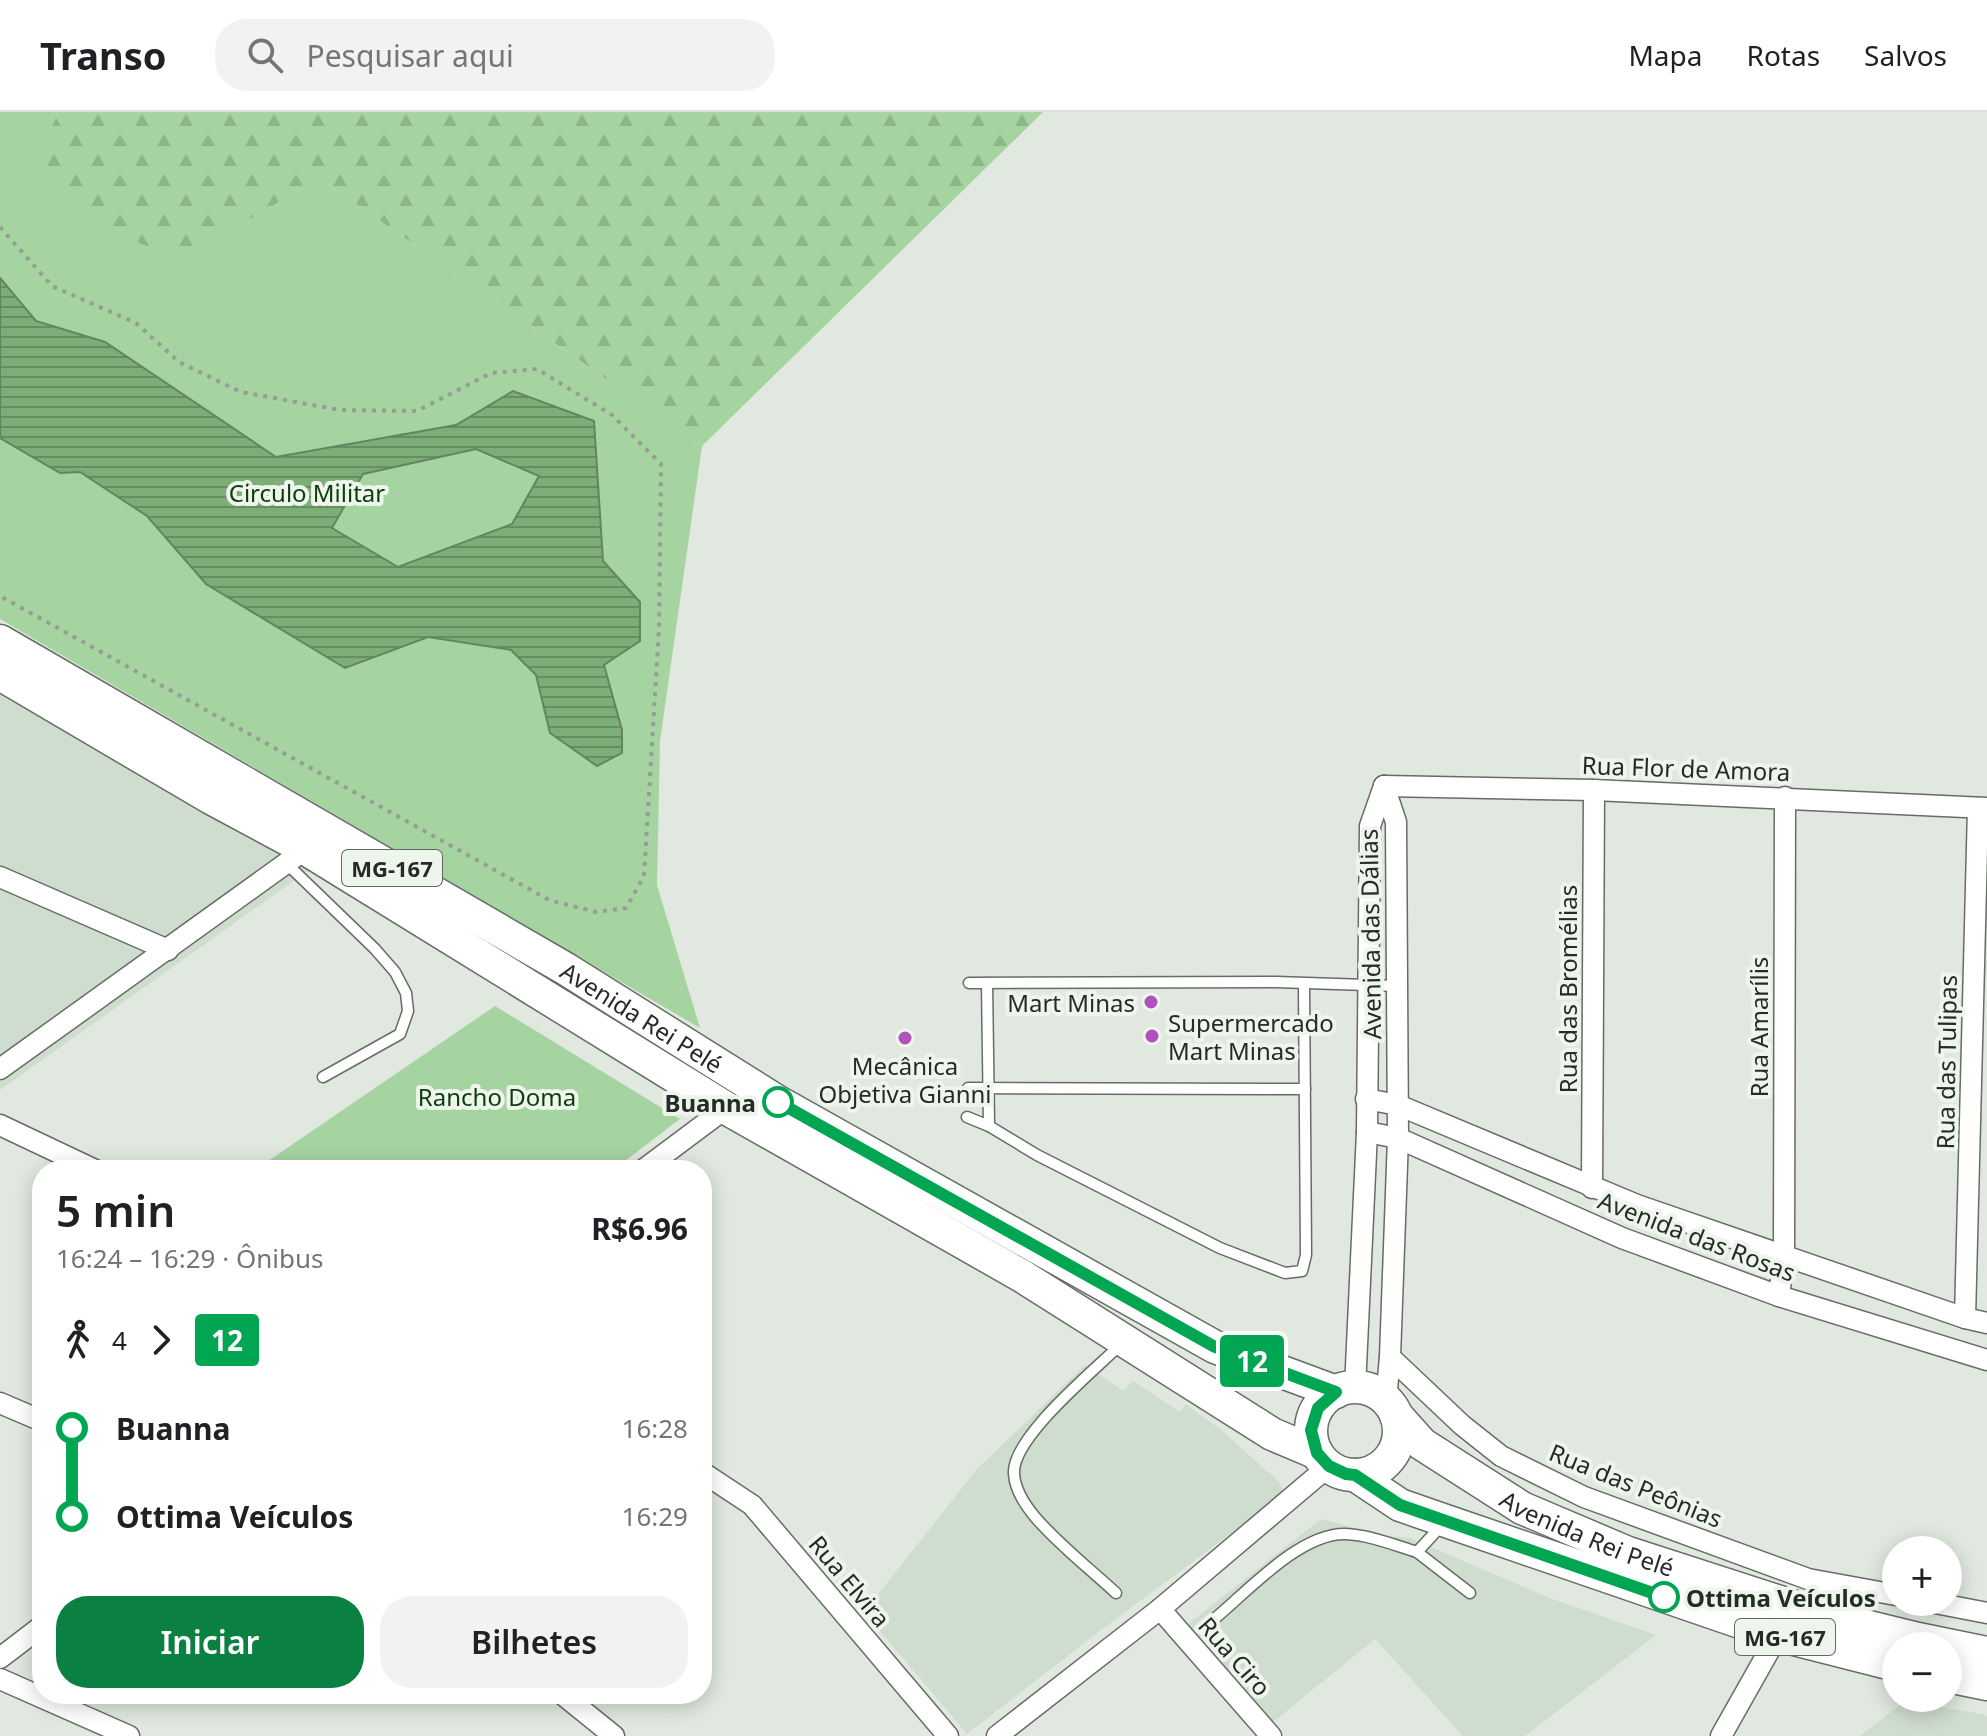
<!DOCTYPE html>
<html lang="pt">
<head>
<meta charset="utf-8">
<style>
	:root { --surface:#fff; --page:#f2f2f2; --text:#202124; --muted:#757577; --line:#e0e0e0; --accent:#0b8043 }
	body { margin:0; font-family:"Noto Sans",sans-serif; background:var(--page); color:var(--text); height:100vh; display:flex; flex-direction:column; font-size:30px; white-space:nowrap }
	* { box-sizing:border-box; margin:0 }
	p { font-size:26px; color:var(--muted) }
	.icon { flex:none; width:44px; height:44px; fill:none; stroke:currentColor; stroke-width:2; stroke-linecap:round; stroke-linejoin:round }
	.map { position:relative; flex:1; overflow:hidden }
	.drawer { position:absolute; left:32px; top:1048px; width:680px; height:544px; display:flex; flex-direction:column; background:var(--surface); border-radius:32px; box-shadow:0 4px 20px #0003 }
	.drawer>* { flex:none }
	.badge { padding:0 16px; border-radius:6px; font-size:28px; line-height:52px }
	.tools { position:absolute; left:1882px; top:1424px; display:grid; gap:16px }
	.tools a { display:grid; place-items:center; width:80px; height:80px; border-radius:50%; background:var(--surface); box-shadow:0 4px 20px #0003; font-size:40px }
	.map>.badge { position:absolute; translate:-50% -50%; box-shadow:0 0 0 4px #fff }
	.legs { display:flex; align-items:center; gap:12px; height:88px; padding:0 24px; font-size:26px }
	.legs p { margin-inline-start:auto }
	.summary { display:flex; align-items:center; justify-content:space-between; height:136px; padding:0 24px }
	h1 { font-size:44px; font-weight:600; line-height:60px }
	.action { display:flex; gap:16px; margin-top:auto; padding:16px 24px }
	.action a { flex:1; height:92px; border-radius:32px; background:var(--accent); color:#fff; font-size:32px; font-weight:600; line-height:92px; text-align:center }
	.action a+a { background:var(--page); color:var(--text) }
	ul { padding:0 24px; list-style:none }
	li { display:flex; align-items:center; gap:28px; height:88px; font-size:30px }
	li i { display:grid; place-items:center; width:12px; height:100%; margin:0 10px; background:currentColor }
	li i::after { content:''; width:20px; height:20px; margin:-10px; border:6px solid; border-radius:50%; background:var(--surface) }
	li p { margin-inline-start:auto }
	li:first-child i { background:linear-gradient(#0000 50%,currentColor 0) }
	li:last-child i { background:linear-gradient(currentColor 50%,#0000 0) }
	header { display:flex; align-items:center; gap:48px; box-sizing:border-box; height:112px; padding:0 40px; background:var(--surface); border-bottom:2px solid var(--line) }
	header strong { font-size:38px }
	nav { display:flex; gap:44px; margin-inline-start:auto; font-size:28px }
	.search { width:560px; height:72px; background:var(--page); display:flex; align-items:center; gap:20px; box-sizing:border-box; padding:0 28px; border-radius:32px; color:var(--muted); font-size:30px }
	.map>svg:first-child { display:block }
</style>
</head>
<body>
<header>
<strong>Transo</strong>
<div class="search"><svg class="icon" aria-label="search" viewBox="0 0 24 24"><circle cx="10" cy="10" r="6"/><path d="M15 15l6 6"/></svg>Pesquisar aqui</div>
<nav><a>Mapa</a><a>Rotas</a><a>Salvos</a></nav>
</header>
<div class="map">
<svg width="1987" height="1624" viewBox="0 0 1987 1624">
	<defs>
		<pattern id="forest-firs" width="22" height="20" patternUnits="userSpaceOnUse" patternTransform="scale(2)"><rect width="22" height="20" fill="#a5d4a1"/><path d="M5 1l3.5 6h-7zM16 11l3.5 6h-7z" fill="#8eb68b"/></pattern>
		<pattern id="water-rules" width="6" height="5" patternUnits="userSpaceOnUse" patternTransform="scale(2)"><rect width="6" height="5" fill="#7dae78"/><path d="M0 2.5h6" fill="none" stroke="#668e62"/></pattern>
	</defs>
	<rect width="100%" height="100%" fill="#e0e8df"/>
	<g fill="#cfddce">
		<polygon points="0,554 316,753 0,978"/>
		<polygon points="1085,1253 1123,1279 1133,1269 1180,1300 1185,1292 1220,1317 1280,1371 1284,1382 1093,1524 967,1622 864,1500 977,1357"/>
		<polygon points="1321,1407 1383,1423 1410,1426 1547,1485 1656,1523 1525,1624 1463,1624 1375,1527 1273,1610 1188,1512"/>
		<polygon points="1905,1589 1983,1602 1987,1605 1987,1624 1860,1624"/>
	</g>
	<polygon fill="url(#forest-firs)" points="58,0 1043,0 702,334 320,67 180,147 112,121 74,94 39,43"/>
	<g fill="#a5d4a1">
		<polygon points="0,0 58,0 39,43 74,94 112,121 180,147 320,67 702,334 660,629 657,773 700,916 0,507"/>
		<polygon points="495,894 680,1007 613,1058 255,1058"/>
	</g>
	<path fill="url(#water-rules)" stroke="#638660" stroke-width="2" fill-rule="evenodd" d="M0 166 36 209 105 230 276 345 456 313 513 279 594 309 603 449 640 490V529L604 553 622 618V641L597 654 550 621 536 563 511 538 428 525 345 556 206 472 147 404 80 360 60 361 0 326ZM476 337 539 364 512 412 398 455 332 416 363 362Z"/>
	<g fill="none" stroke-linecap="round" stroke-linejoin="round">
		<g stroke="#666d65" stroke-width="13">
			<g id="service">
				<polyline points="288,753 375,837 395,860 406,881 408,899 400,922 323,965"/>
				<polyline points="969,871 1276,870 1397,874"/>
				<polyline points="987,871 989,1014"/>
				<polyline points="968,976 1305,977"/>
				<polyline points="967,1005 989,1014 1037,1043 1220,1136 1285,1161 1302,1159 1306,1143 1304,872"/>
				<polyline points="1442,1413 1417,1440 1470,1481"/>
				<path d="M1116 1481C1089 1456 1059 1433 1035 1405 1025 1393 1015 1378 1014 1362 1011 1326 1095 1258 1121 1232"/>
				<path d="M1213 1508C1247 1480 1300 1421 1345 1422 1370 1423 1394 1433 1417 1440"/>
			</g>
		</g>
		<g stroke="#666d65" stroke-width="23">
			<g id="minor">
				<polyline points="1384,674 1396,710 1398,1026 1390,1245 1386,1288"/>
				<polyline points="1384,674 1594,678 1987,696"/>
				<polyline points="0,765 168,838"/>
				<polyline points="0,957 306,737"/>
				<polyline points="1366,987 1398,993 1637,1093 1965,1206 1987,1211"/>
				<polyline points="0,1013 95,1058"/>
				<polyline points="1367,1020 1398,1026 1622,1126 1779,1184 1987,1248"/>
				<polyline points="643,1058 726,996"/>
				<polyline points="1592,1076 1594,678"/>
				<polyline points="1779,1184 1784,1144 1785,685"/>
				<polyline points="1965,1206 1978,696"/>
				<polyline points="1390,1245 1462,1313 1501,1344 1584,1385 1808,1467 1896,1483"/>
				<polyline points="1355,1276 1367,1020 1370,714 1384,674"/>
				<polyline points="0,1291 42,1309"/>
				<polyline points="702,1360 752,1393 948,1624"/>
				<polyline points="1930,1490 1987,1501"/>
				<polyline points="1160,1497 1271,1624"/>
				<polyline points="0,1546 42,1514"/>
				<polyline points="0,1567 129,1624"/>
				<polyline points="562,1582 614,1624"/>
				<polyline points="997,1624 1160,1497 1329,1354"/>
				<polyline points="1721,1624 1778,1523"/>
			</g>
		</g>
		<g stroke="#666d65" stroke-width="35">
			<g id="primary">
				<path id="s1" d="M0 529 566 857 778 990 1215 1235 1336 1280"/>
				<polyline points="0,562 211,686 306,737 726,996 1022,1164 1272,1322 1317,1341"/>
				<circle cx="1355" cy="1319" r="44"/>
				<path id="s2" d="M1396 1303 1422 1332 1522 1396 1628 1441 1820 1503 1918 1527 1987 1541"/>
				<polyline points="1355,1363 1400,1393 1446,1409 1778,1523 1896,1553"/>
				<polyline points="1948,1564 1987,1572"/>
			</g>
		</g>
		<polyline stroke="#969c96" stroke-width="4" stroke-dasharray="4 6" stroke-linecap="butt" points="0,115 52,174 136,211 179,250 241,280 340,298 417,299 491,261 537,257 612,303 661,352 659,517 644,764 626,796 596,800 549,788 0,484"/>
		<use href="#service" stroke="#fff" stroke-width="10"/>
		<use href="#minor" stroke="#fff" stroke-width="20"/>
		<use href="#primary" stroke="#fff" stroke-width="32"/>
	</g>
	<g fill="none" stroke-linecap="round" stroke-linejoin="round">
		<g stroke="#fff" stroke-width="18">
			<polyline id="line-1" points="778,990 1215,1235 1336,1280 1318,1296 1311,1318 1317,1341 1329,1354 1346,1362 1355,1363 1400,1393 1664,1485"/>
		</g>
		<use href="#line-1" stroke="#00a651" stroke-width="12"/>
	</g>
	<g fill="#af52bc" stroke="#edf5ec" stroke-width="3">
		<circle cx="1151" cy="890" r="8"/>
		<circle cx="1152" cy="924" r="8"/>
		<circle cx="905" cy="926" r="8"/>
	</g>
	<g fill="#fff" stroke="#00a651" stroke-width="4">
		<circle cx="778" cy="990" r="14"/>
		<circle cx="1664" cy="1485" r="14"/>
	</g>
	<g text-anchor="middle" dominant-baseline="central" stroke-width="8" stroke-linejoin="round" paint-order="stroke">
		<g fill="#edf5ec" stroke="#626762" stroke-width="2">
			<rect x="342" y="738" width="100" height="36" rx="6"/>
			<rect x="1735" y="1507" width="100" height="36" rx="6"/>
		</g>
		<g font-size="22" font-weight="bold" fill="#272a27">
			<text x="392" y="756">MG-167</text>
			<text x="1785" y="1525">MG-167</text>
		</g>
		<g font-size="24" fill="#093e07" stroke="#edf5ec">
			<text x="307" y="380">Circulo Militar</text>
			<text x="497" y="984">Rancho Doma</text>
		</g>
		<g font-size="24" fill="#272a27" stroke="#edf5ec">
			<text transform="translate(1686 656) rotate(2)">Rua Flor de Amora</text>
			<text transform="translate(1370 822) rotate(-91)">Avenida das Dálias</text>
			<text transform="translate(1567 877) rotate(-90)">Rua das Bromélias</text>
			<text stroke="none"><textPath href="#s1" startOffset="744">Avenida Rei Pelé</textPath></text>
			<text transform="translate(1758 915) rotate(-90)">Rua Amarílis</text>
			<text transform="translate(1946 950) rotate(-89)">Rua das Tulipas</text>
			<text transform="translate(1697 1124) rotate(21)">Avenida das Rosas</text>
			<text transform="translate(1636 1373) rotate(22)">Rua das Peônias</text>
			<text stroke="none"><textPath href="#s2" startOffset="228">Avenida Rei Pelé</textPath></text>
			<text transform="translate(850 1469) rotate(50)">Rua Elvira</text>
			<text transform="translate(1235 1544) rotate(49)">Rua Ciro</text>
		</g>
		<g font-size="24" fill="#272a27" stroke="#edf5ec" text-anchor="end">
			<text x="1135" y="890">Mart Minas</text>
			<text x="1168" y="910" text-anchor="start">Supermercado<tspan x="1168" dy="28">Mart Minas</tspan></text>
			<text x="905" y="953" text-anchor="middle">Mecânica<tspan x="905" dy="28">Objetiva Gianni</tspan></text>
		</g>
		<g font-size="24" font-weight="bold" fill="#272a27" stroke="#edf5ec" text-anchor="end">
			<text x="756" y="990">Buanna</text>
			<text x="1686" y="1485" text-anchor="start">Ottima Veículos</text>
		</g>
	</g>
</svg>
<div class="tools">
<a>+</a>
<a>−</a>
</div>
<b class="badge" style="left:1252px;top:1249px;background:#00a651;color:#fff">12</b>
<section class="drawer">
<div class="summary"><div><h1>5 min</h1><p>16:24 – 16:29 · Ônibus</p></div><b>R$6.96</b></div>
<div class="legs"><svg class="icon" aria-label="walk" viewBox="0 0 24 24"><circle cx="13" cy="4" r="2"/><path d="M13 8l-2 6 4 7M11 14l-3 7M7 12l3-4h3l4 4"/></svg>4<svg class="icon" aria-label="forward" viewBox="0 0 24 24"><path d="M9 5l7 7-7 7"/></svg><b class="badge" style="background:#00a651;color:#fff">12</b></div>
<ul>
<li><i style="color:#00a651"></i><b>Buanna</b><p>16:28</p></li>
<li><i style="color:#00a651"></i><b>Ottima Veículos</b><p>16:29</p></li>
</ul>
<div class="action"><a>Iniciar</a><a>Bilhetes</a></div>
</section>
</div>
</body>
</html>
